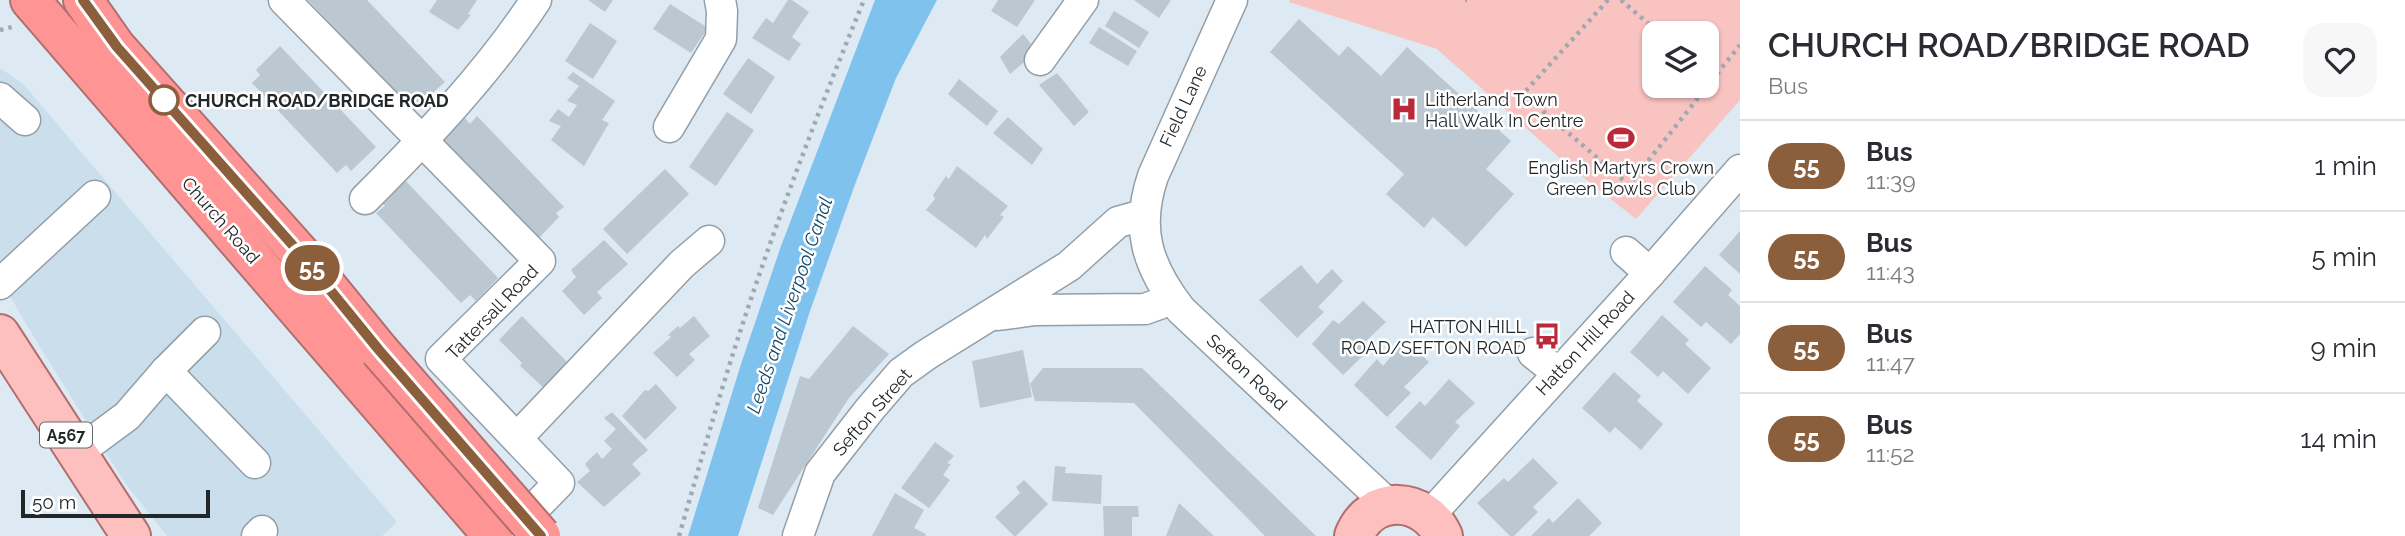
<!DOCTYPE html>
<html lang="en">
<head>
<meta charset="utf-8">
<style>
	:root { --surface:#fff; --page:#f7f7f7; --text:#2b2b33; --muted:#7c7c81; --line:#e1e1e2 }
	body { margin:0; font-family:Raleway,sans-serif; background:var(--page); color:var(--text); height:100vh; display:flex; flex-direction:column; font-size:26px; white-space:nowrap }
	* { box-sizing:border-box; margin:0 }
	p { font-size:23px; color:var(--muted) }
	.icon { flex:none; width:38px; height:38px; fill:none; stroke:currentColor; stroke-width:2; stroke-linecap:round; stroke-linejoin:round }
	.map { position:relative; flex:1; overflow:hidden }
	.sheet { display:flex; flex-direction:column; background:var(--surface); width:665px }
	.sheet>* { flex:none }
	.badge { padding:0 14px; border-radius:23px; font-size:24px; line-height:46px }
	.fabs { position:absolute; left:1642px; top:21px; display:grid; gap:14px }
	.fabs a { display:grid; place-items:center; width:77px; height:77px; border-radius:14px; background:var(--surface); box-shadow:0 2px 5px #0004; font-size:35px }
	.scale { position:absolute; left:21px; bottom:18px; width:189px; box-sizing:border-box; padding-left:7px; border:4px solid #22272a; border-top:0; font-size:19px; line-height:24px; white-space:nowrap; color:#22272a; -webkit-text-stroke:5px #fff; paint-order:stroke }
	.map>.badge { position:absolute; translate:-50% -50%; box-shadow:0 0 0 4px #fff }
	.round { display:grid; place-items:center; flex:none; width:74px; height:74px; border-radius:21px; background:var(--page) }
	.head { display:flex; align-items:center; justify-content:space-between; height:119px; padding:0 28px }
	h1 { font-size:33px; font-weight:600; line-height:52px }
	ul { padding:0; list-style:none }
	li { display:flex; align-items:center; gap:21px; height:91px; padding:0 28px; border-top:2px solid var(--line) }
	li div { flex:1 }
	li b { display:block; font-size:26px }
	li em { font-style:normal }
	li .badge { min-width:77px; font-weight:700; text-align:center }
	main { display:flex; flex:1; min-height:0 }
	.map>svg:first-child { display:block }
</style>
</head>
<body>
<main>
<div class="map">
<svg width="1740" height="536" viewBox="0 0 1740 536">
	<rect width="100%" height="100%" fill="#ddeaf3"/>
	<polygon fill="#cadeec" points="0,68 23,84 397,522 382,536 167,536 125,483 35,339 0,279"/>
	<path fill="#f9c3c1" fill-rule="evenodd" d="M1290 0H1740V100L1636 219 1563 161 1437 49 1289 2ZM1654 33H1706V86H1654Z"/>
	<polygon fill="#7fc2ed" points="875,0 937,0 896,78 854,187 810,311 738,536 688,536 741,364 781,246"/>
	<g fill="#bbc8d1">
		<polygon points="308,0 367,0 445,82 412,111"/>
		<polygon points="437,0 477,0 468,14 471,15 458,30 429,12"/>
		<polygon points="588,0 613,0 605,12"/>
		<polygon points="788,0 792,0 809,12 792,37 801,44 789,61 752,38 766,18 773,23"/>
		<polygon points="998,0 1035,0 1017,27 991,11"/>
		<polygon points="1134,0 1171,0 1159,18"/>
		<polygon points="670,4 708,28 691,53 653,29"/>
		<polygon points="1114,11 1149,32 1139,48 1105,26"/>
		<polygon points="1299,19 1339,56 1348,46 1381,76 1407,47 1511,141 1486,169 1514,194 1466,247 1433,217 1424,228 1386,194 1404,174 1270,52"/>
		<polygon points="590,23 617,41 593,79 565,61"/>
		<polygon points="1099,27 1137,51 1128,66 1089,43"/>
		<polygon points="1023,34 1037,51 1010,74 1000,57"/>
		<polygon points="280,46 376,147 351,171 346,165 337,173 252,83 260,75 256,70"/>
		<polygon points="748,58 775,77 751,114 723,94"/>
		<polygon points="573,72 615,101 602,120 609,123 584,166 551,140 561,126 549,121 558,109 569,117 577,105 567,101 579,86 567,78"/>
		<polygon points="1057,73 1089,112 1074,126 1039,85"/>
		<polygon points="959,79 998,111 987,126 948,94"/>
		<polygon points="727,112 754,130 716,186 689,167"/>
		<polygon points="477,116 564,207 556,213 559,217 535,242 440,140 465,118 470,124"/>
		<polygon points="1008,117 1043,149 1032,165 993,133"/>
		<polygon points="957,166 1008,206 1000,215 1004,217 987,239 985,235 976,248 926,210 935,199 933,195 946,176 949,179"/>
		<polygon points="665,169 689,194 627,254 603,229"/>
		<polygon points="402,177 498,278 476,301 470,295 461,303 376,213 385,206 379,200"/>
		<polygon points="1740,231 1740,274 1719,255"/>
		<polygon points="604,240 628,264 597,292 602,298 584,315 562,291 576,277 571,270"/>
		<polygon points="1301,265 1317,284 1332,269 1343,281 1318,307 1324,312 1297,338 1259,300"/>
		<polygon points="1705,266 1732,290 1728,295 1740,306 1740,334 1731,344 1706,322 1701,327 1673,302"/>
		<polygon points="1363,301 1386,322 1362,345 1368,351 1343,375 1312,344 1333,320 1339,324"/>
		<polygon points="1662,315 1689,340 1685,344 1711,368 1688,394 1663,371 1658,377 1630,352"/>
		<polygon points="522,316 568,363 544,388 520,366 522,363 499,340"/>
		<polygon points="694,316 710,336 689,354 695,360 677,377 653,353 671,337 668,335 678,326 680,328"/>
		<polygon points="853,326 889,354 849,398 773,515 758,508 800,376 809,379"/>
		<polygon points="1405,340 1429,362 1404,387 1411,393 1387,417 1354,385 1377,359 1383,366"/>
		<polygon points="1023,350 1032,397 980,408 972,361"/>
		<polygon points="1043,368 1142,368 1316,536 1265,536 1134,403 1035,401 1030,384"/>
		<polygon points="1614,372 1641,396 1637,401 1663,424 1641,450 1615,427 1610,433 1582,408"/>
		<polygon points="1449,379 1475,403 1455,422 1460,426 1431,460 1395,427 1420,401 1425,406"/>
		<polygon points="656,384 677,408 645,440 622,416 645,390 648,391"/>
		<polygon points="612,412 648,450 632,464 641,474 604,507 577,482 590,471 585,464 597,452 602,459 612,449 604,441 616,429 604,418"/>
		<polygon points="935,442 954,456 947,463 951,464 943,475 950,480 929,508 901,488"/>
		<polygon points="1533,458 1558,483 1533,507 1538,512 1514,536 1510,536 1477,503 1504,478 1508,482"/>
		<polygon points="1055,466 1066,467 1065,473 1102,475 1101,504 1052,501"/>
		<polygon points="1024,480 1048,504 1016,536 1014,536 995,517 1020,493 1016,487"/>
		<polygon points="895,493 924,510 914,528 926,534 925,536 872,536"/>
		<polygon points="1578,498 1602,523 1589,536 1531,536 1549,518 1553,523"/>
		<polygon points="1179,503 1214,536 1166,536"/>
		<polygon points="1103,506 1138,506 1139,517 1132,517 1132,536 1104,536"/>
	</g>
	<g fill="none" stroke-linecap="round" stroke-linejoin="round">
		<g stroke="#939fa8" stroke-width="33">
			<g id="minor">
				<polyline points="284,0 540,261 441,359 559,483 510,533"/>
				<path d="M1232 0 1153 176C1135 229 1147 266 1181 310L1389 505"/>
				<polyline points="1040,60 1083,0"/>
				<polyline points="0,98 25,120"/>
				<polyline points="669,127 721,39 722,11 720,0"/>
				<path d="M365 199C427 137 488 73 536 0"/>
				<polyline points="1626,252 1650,273"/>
				<polyline points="0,284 95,196"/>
				<polyline points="998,315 1035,310 1145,309 1159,304 1171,297"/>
				<polyline points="1533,353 1558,373"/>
				<polyline points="166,371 255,463"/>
				<polyline points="517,438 682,264 709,241"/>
				<polyline points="77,453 127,416 166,371 205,332"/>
				<polyline points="1429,516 1650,273 1740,170"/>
				<polyline points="257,536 262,531"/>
				<polyline points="798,536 820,473 870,409 901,373 926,355 1069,266 1118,222 1143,215"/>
			</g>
		</g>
		<g stroke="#b16e6f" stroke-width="42">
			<g id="major">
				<polyline points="0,334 131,536"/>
				<path d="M1354 536C1371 493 1425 496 1443 536"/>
			</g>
		</g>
		<g stroke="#b16e6f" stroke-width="42">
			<g id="highway">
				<polyline points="30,0 493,536"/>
				<polyline points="83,0 116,47 304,258 379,350"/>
			</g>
		</g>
		<g stroke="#9fa9b0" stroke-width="4.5" stroke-dasharray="3.5 5" stroke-linecap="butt">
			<polyline points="1465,0 1467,0"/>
			<polyline points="1608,0 1523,94 1629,185 1740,45"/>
			<polyline points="1621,0 1659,33"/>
			<polyline points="0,30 12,27"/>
			<polyline points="1706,74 1712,80"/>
			<path d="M679 536C696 478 712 421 730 363 769 240 815 119 864 0"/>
		</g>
		<use href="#minor" stroke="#fff" stroke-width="30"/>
		<use href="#major" stroke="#febfbf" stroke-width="38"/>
		<use href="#highway" stroke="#fe9594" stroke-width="38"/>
		<g stroke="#b16e6f" stroke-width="42" stroke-linecap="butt">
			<polyline id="highway-bridge" points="379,350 541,536"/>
		</g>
		<use href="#highway-bridge" stroke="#fe9594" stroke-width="38"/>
	</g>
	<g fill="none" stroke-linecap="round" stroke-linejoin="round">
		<g stroke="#fff" stroke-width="16">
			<polyline id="line" points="83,0 117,47 304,258 379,350 541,536"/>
		</g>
		<use href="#line" stroke="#8b5e3c" stroke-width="10"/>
	</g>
	<defs>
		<g id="hospital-bare" transform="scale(2.1)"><path d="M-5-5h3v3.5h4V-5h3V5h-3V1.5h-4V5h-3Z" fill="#ba293a" stroke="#fff" stroke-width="2.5" paint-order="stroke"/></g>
		<g id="stadium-bare" transform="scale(2.1)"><path d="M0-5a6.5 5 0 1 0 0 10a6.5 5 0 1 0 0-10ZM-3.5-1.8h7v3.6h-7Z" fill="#ba293a" stroke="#fff" stroke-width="2.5" paint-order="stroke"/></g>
		<g id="bus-bare" transform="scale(2.1)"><path d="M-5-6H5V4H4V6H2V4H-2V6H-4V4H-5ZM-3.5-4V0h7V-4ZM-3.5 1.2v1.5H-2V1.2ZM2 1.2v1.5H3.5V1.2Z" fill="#ba293a" stroke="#fff" stroke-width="2.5" paint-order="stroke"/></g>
	</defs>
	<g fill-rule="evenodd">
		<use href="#hospital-bare" x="1404" y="109"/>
		<use href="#stadium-bare" x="1621" y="138"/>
		<use href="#bus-bare" x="1547" y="336"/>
	</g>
	<circle fill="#fff" stroke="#8b5e3c" stroke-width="3.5" cx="164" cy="100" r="14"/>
	<g text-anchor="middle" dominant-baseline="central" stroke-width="5" stroke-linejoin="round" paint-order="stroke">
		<rect fill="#fff" stroke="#64686a" stroke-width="2" x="40" y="422.5" width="52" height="25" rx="5"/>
		<g font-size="16" font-weight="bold" fill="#22272a">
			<text x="66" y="435">A567</text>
		</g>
		<g font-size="18" fill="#22272a" stroke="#fff" text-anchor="start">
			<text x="1425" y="99">Litherland Town<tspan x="1425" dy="21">Hall Walk In Centre</tspan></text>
			<text x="1621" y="167" text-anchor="middle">English Martyrs Crown<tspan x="1621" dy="21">Green Bowls Club</tspan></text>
			<text x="1526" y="326" text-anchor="end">HATTON HILL<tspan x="1526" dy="21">ROAD/SEFTON ROAD</tspan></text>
		</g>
		<g font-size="18" font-weight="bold" fill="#22272a" stroke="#fff" text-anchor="start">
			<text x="185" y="100">CHURCH ROAD/BRIDGE ROAD</text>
		</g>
		<g font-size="18" fill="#22272a" stroke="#fff">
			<text transform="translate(1183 106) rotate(-65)">Field Lane</text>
			<text transform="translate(221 220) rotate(49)">Church Road</text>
			<text transform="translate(492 312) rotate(-46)">Tattersall Road</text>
			<text transform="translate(1585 343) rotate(-47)">Hatton Hill Road</text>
			<text transform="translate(1247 372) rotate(43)">Sefton Road</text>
			<text transform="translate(872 412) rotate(-49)">Sefton Street</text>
		</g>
		<g font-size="19" font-style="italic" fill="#134865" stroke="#fff">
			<text transform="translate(789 305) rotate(-71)">Leeds and Liverpool Canal</text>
		</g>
	</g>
</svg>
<div class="fabs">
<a><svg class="icon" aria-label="layers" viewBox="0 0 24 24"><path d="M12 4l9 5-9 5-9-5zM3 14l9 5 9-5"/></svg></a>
</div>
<div class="scale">50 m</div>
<b class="badge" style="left:312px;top:268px;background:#8b5e3c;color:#fff">55</b>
</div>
<section class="sheet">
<div class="head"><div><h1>CHURCH ROAD/BRIDGE ROAD</h1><p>Bus</p></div><a class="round"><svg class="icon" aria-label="heart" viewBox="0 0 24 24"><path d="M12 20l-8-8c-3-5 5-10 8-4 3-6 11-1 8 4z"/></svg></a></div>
<ul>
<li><span class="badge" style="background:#8b5e3c;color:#fff">55</span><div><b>Bus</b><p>11:39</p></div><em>1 min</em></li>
<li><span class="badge" style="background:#8b5e3c;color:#fff">55</span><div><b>Bus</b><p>11:43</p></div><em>5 min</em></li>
<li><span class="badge" style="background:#8b5e3c;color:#fff">55</span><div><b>Bus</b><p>11:47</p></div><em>9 min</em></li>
<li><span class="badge" style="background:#8b5e3c;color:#fff">55</span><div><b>Bus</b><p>11:52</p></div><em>14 min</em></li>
</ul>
</section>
</main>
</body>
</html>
